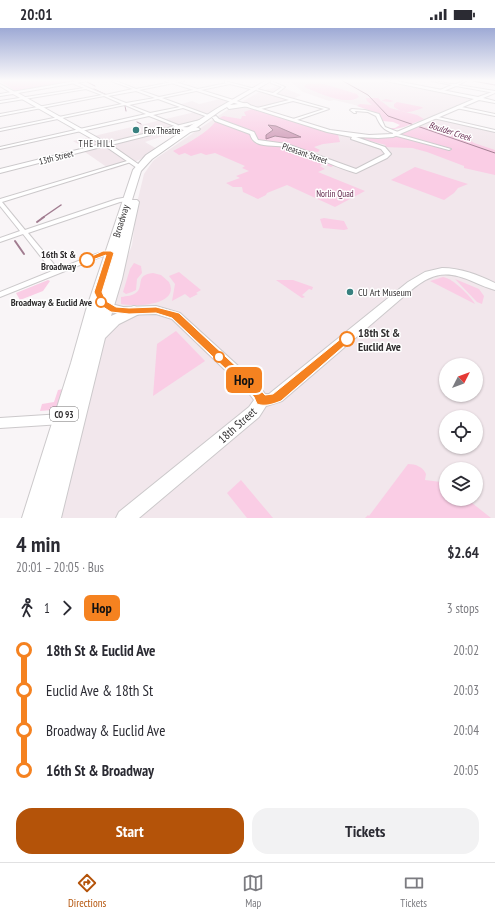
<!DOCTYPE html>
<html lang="en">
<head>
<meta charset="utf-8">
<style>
	:root { --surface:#fff; --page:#f2f2f3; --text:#2b2b33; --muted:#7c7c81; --line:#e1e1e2; --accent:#b45309 }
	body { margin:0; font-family:"PT Sans Narrow",sans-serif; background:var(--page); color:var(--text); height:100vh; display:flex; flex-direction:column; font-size:15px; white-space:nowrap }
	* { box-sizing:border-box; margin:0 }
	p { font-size:13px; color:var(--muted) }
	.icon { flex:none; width:22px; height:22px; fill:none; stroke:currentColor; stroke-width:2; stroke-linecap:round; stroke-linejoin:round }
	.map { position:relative; height:490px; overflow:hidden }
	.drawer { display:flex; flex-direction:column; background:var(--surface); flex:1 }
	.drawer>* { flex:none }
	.badge { padding:0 8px; border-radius:6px; font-size:14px; line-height:26px }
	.needle { width:26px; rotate:48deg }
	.fabs { position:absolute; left:439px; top:330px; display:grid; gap:8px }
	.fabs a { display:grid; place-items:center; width:44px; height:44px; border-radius:50%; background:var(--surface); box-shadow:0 1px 3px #0004; font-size:20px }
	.map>.badge { position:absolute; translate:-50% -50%; box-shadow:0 0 0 2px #fff }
	.legs { display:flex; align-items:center; gap:6px; height:44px; padding:0 16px; font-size:13px }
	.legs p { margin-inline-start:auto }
	.overview { display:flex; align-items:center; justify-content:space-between; height:68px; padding:0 16px }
	h1 { font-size:22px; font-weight:700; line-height:30px }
	.cta { display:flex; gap:8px; margin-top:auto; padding:8px 16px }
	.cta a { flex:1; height:46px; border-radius:16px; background:var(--accent); color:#fff; font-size:16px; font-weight:700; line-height:46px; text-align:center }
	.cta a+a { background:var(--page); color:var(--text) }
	ul { padding:0 16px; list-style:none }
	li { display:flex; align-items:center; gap:14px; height:40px; font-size:15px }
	li i { display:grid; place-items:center; width:6px; height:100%; margin:0 5px; background:currentColor }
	li i::after { content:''; width:10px; height:10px; margin:-5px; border:3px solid; border-radius:50%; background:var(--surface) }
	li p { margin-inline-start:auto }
	li:first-child i { background:linear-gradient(#0000 50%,currentColor 0) }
	li:last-child i { background:linear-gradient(currentColor 50%,#0000 0) }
	.status { display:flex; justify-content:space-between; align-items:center; height:28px; padding:0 20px; background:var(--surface); direction:ltr }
	.status svg { height:11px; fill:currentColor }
	.tab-bar { display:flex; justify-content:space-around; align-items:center; height:56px; border-top:1px solid var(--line); background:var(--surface); font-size:11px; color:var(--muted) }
	.tab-bar a { display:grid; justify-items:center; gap:2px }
	.tab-bar .current { color:var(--accent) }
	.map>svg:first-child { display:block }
</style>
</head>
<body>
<div class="status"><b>20:01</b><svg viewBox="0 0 49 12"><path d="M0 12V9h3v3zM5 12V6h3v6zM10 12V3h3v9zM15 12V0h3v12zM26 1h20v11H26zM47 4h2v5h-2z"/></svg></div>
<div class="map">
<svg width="495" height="490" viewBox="0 0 495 490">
	<rect width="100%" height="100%" fill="#f9f5f7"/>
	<g fill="#f2e7ec" fill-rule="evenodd">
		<polygon points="385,53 471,71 419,94 347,75 334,72 329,73 303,64 291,54"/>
		<polygon points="279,58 301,67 295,70 258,80 240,75 259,64"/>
		<polygon points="220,71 229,74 208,87 178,77 192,73 199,76"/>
		<path d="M233 78H244L344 106 495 137V490H55L122 243 132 217 136 187 135 183 144 146 153 133 158 129ZM446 337H476V367H446ZM446 389H476V419H446ZM446 441H476V471H446Z"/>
		<polygon points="195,84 207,89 176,110 169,106 145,114 157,121 139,132 111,142 85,124 83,119 73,113"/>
		<polygon points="435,90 495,104 495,134 412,100"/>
	</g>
	<g fill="#facde5" fill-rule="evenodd">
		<polygon points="0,53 81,53 17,64"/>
		<path d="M306 56H324L357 66 359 69C345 78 320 65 306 60L304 58Z"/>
		<polygon points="366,70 378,70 381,73 386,71 394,73 390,74 381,73 390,80 417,87 424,91 404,99 391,102 390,100 395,100 400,97 393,94 383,93 374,84 357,78 360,76 372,77 367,73"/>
		<path d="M397 74 422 79 423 80C411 84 405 87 394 79V76Z"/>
		<path d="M252 81 330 104 338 107 340 114 323 116 314 119 320 122 318 124 306 123 257 112 255 107 218 91 223 88 241 91 242 88H246L244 84ZM272 97 300 108 271 109 266 107 273 102 268 98Z"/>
		<path d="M216 93 249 105 252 107 251 111C256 120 269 115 277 117 297 120 317 130 335 137L331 139 324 136 320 138 325 141 318 144 365 163 335 179 287 157 267 165 266 167 258 171 243 164 242 159H233L226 155 240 150 236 148 249 143 242 140 245 138 215 125 206 127 201 125 191 128 185 125 179 127 173 123C188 115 207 105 216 93Z"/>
		<polygon points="419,98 464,108 474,115 495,122 495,147 464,140 464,138 427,124 412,120 383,119 386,117 355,109 355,107 385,109"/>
		<polygon points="415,139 468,156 458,160 454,165 444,172 391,152"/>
		<polygon points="324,190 344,193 348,201 344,202 323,200 320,191"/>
		<polygon points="134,235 141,238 142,245 137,251 136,262 132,264 126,266 123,264 130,241"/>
		<polygon points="179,244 201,262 196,265 198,266 190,270 185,266 172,273 175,256 169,248"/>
		<path d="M153 245 161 247 169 254C181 278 133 279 121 276V269C127 268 133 268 137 264 144 257 135 247 153 245Z"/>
		<path d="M443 249C453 250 471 269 475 276L430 253Z"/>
		<polygon points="455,251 479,261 484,268 482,276 477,274"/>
		<polygon points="48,252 50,253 43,263 20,272 16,265"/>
		<polygon points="276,252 293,252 313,259 312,262 309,261 302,267 305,269 302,270"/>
		<polygon points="176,303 205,333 153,368 157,316"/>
		<polygon points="63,361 58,378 52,382 40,383 42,376 54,374 58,362"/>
		<path d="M408 436C416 436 423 439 426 446L425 452 441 454 443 452 446 454V471H467L491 490H365L368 487 369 488Z"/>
		<polygon points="241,452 273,490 247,490 227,465"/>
	</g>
	<polygon fill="#d09cb8" stroke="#a17c90" points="268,97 276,98 301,109 288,110 275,108 266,111 266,107 273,102"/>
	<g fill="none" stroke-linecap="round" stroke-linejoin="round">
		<g stroke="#a17c90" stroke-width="1">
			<polyline points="343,53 368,67 388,88 495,125"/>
			<polyline points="473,53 495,57"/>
			<polyline points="87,54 95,58"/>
			<polyline points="94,61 107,67"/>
			<polyline points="125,78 126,83"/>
			<polyline points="137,94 141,96"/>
		</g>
		<polyline stroke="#a17c90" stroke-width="1.5" points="42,190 61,177"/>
		<g stroke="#a17c90" stroke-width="2">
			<polyline points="37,194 44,189"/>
			<polyline points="15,213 24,226"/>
		</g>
		<g stroke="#ccc9cb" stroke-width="2">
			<g id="street">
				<path d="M111 53H116L136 61 177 53H184L139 62 159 69 227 55H225V53L255 61 254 62 230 56 162 70 211 88 208 89 183 80 153 87 178 97 177 99 149 88 0 121V119L146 86 125 77 0 103V101L122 76 104 68 0 88V86L102 67 86 61 0 75V73L84 60 74 56 75 54 105 67 133 61ZM136 63 155 70 126 75 108 68ZM158 71 180 79 150 85 129 77Z"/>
				<polygon points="271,53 285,59 276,66 329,81 294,93 293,91 324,81 293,73 257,82 257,80 289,72 256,62 257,61 273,65 282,59 271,55"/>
				<path d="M432 53C439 53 450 57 456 56 460 55 462 53 466 53L458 57 495 63V65L456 58 441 64 440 62 452 57Z"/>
				<polygon points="0,56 15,64 15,65 13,66 0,58"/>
				<polygon points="457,78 495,86 495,88 456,80"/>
				<path d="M352 81 365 82 379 86 385 99 398 104V106L451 121 449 122 393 107V105C383 102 380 97 376 88L368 84 355 83 356 85H354L350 82Z"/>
				<polygon points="434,88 495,102 495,104 433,90"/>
				<polygon points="127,133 131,134 2,174 25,202 117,171 128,169 131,171 128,173 120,174 28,205 58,241 96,226 113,222 116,224 115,225 100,229 0,269 0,264 52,243 23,206 0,214 0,210 20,203 0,178 0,171"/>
				<polygon points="62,386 66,388 67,391 66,394 62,396 0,400 0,390"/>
			</g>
		</g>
		<g stroke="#ccc9cb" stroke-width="2">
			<g id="secondary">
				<path d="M76 53H87L18 65 107 115 204 91 206 92 183 99C188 100 196 98 200 101L199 102 189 104 178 100 111 117 141 138V140H137L105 118 0 145V141L101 116 13 66 0 68V66Z"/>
				<path d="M165 53H172L330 102 369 107 392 106 474 71 386 53H396L478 69 495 63V65L483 70 495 73V75L479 72 393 109 378 110 356 109 385 119 391 126 387 130 356 145C331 138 308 124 284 119 271 116 254 121 250 106L215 93 212 89 216 88 219 91 254 104 258 112 287 116 356 141 385 126 381 121 351 111 352 109 327 104Z"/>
				<path d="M442 240C461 240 478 247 495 255V262C488 260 481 257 474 254 447 242 433 244 410 263L282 373 266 378 259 389 139 490H116L119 484 249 379 254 372 248 364 172 291 156 286 123 287 103 282 101 279 103 276 107 275 123 279 156 278 180 285 258 356 265 366H269L408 254 425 244Z"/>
			</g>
		</g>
		<g stroke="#ccc9cb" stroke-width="2">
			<polygon id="primary" points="265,53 271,53 230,77 247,75 250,77 249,78 229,81 227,79 220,83 152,131 141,143 132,172 137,172 139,174 122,251 111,288 129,280 134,278 139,280 141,283 139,286 119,296 105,310 61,490 22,490 71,335 86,282 133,142 146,127 216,81"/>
		</g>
		<use href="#street" fill="#fff" fill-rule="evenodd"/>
		<use href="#secondary" fill="#fff" fill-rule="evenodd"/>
		<use href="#primary" fill="#fff" fill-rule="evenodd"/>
	</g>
	<linearGradient id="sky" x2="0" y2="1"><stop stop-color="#9eaad5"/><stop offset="0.43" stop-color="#fcfafb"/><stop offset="1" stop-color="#fcfafb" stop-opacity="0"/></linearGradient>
	<rect width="495" height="122" fill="url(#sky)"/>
	<path fill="#f58220" stroke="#fff" d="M103 223H111L114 225 102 264 106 273 116 279 129 280 156 279 179 285 256 357 265 367 273 366 343 309 347 308 352 311 281 373C273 376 265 379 257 376L254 369 249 363 172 290 156 285 129 286 111 284 100 277 94 264 106 227 87 234 83 232Z"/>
	<g fill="#38807f" stroke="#fff" stroke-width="1.5">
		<circle cx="136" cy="102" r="4"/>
		<circle cx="350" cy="264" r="4"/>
	</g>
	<g fill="#fff" stroke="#f58220" stroke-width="2">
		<circle cx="87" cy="232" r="7"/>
		<circle cx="101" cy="274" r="5"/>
		<circle cx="347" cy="311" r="7"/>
		<circle cx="219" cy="329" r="5"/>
	</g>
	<g text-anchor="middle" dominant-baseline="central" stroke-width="3" stroke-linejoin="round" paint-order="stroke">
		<g font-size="9" fill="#323031" stroke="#fff" text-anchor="start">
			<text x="144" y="102">Fox Theatre</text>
		</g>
		<g font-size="9" font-style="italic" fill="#64274d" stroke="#fff">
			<text transform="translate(450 103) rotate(18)">Boulder Creek</text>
		</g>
		<g font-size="9" letter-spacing="1" fill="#323031" stroke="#fff">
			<text x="97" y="115">THE HILL</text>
		</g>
		<g font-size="9" fill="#323031" stroke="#fff">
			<text transform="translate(305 125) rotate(19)">Pleasant Street</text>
			<text transform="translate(56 129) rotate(-14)">13th Street</text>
		</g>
		<g font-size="9" fill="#5c1f45" stroke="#fff">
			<text x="335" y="165">Norlin Quad</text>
		</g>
		<rect fill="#fff" stroke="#706e6f" stroke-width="1" x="50" y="379" width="28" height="14" rx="3"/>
		<g font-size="9" font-weight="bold" fill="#323031">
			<text x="64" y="386">CO 93</text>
		</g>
		<g font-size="10" fill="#323031" stroke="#fff">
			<text transform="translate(121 193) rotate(-73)">Broadway</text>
		</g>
		<g font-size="10" font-weight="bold" fill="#323031" stroke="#fff" text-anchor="end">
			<text x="76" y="226">16th St &amp;<tspan x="76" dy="12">Broadway</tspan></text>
			<text x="92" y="274">Broadway &amp; Euclid Ave</text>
		</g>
		<g font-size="10" fill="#323031" stroke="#fff" text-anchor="start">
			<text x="358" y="264">CU Art Museum</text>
		</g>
		<g font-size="12" font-weight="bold" fill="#323031" stroke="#fff" text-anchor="start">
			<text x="358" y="304">18th St &amp;<tspan x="358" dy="14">Euclid Ave</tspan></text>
		</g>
		<g font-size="12" fill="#323031" stroke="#fff">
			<text transform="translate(237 397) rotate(-42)">18th Street</text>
		</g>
	</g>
</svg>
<div class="fabs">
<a><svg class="needle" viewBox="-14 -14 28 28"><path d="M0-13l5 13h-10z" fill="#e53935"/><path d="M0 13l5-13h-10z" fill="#7c7c81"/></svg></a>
<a><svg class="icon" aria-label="locate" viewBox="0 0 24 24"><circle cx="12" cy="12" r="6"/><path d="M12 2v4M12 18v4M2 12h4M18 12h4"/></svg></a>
<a><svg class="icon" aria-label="layers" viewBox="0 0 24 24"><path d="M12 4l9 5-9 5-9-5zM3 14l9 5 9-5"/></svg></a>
</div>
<b class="badge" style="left:244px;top:352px;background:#f58220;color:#111">Hop</b>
</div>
<section class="drawer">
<div class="overview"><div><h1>4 min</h1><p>20:01 – 20:05 · Bus</p></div><b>$2.64</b></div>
<div class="legs"><svg class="icon" aria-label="walk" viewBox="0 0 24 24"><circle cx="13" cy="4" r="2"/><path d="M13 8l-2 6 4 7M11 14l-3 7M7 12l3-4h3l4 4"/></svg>1<svg class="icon" aria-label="forward" viewBox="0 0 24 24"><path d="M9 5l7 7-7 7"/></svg><b class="badge" style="background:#f58220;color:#111">Hop</b><p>3 stops</p></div>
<ul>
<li><i style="color:#f58220"></i><b>18th St &amp; Euclid Ave</b><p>20:02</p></li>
<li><i style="color:#f58220"></i><span>Euclid Ave &amp; 18th St</span><p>20:03</p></li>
<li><i style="color:#f58220"></i><span>Broadway &amp; Euclid Ave</span><p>20:04</p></li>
<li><i style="color:#f58220"></i><b>16th St &amp; Broadway</b><p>20:05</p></li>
</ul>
<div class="cta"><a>Start</a><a>Tickets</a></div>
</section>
<nav class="tab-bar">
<a class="current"><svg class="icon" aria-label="directions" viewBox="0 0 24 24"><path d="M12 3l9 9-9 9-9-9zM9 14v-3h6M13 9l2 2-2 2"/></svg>Directions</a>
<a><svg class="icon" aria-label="map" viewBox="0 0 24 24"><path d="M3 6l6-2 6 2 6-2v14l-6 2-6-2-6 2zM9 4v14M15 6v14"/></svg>Map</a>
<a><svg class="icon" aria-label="tickets" viewBox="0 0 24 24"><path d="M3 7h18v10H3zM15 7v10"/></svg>Tickets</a>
</nav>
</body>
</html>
